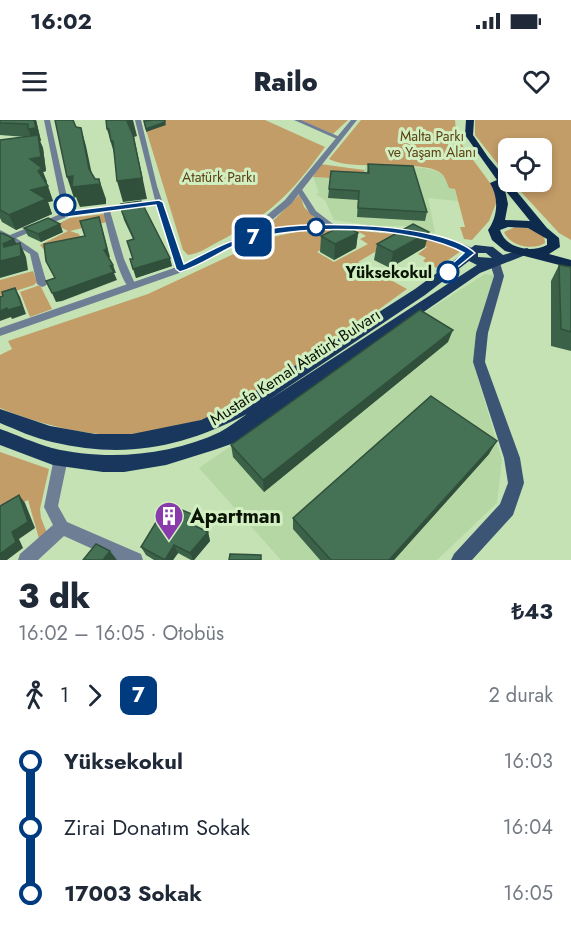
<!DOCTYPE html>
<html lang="tr">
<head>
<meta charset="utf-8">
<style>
	:root { --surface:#fff; --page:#f6f6f7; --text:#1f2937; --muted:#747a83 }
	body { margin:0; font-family:Jost,sans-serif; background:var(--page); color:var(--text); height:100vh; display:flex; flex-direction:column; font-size:22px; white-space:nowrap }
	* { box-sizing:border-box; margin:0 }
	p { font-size:20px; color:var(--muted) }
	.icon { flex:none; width:33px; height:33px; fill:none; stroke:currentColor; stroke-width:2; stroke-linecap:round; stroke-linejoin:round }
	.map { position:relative; height:440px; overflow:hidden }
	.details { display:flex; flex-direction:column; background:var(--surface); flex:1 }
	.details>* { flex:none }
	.badge { padding:0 12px; border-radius:9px; font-size:21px; line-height:39px }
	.fabs { position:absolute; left:498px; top:18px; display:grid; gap:12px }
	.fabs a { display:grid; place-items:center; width:54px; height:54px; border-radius:9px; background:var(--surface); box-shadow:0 3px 9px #0003; font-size:30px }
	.map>.badge { position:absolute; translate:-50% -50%; box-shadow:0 0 0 3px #fff }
	.legs { display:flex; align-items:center; gap:9px; height:66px; padding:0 18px; font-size:20px }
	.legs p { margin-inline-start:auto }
	.head { display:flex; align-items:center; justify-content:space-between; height:102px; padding:0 18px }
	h1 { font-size:33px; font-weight:800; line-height:45px }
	ul { padding:0 18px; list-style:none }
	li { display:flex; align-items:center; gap:21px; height:66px; font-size:22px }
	li i { display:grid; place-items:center; width:9px; height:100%; margin:0 8px; background:currentColor }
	li i::after { content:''; width:15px; height:15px; margin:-8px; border:4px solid; border-radius:50%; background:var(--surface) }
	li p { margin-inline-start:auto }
	li:first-child i { background:linear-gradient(#0000 50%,currentColor 0) }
	li:last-child i { background:linear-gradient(currentColor 50%,#0000 0) }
	.status { display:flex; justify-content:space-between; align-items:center; height:42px; padding:0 30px; background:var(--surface); direction:ltr }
	.status svg { height:16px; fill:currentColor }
	header { display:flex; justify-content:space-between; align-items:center; height:78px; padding:0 18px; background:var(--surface); font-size:27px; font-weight:800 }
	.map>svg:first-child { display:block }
</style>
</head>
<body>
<div class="status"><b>16:02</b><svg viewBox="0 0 49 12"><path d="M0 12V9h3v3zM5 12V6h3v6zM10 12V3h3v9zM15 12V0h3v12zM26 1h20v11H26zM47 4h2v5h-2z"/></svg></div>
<header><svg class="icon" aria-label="menu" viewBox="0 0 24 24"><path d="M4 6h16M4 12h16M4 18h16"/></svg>Railo<svg class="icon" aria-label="heart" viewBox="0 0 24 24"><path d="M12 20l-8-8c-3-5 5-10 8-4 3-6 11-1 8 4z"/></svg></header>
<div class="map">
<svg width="571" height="440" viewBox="0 0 571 440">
	<rect width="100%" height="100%" fill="#c4e2b4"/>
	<g fill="#b5d7a3">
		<polygon points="367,45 424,48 436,51 443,55 449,68 455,68 458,81 428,78 435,113 410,106 376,106 334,100 325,80 316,74 319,73 313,57 364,60 364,50"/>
		<polygon points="485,154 499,156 473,242 502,340 497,383 437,440 281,440 199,348 424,193"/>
	</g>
	<g fill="#c39d68">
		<path d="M143 0H265L325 27C291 74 270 95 218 122 208 127 199 134 188 135L183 130Z"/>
		<polygon points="300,0 348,0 333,14"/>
		<path d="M361 0H455L456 11 454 14 493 67 497 81 489 101 472 120 464 119 460 107H465L455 69 449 68C447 64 446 59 443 55 427 37 354 53 329 39Z"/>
		<polygon points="475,0 571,0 571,120 559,113 512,62 542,62 542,28 508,28 508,57 475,15"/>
		<polygon points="320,44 364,50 365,60 313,57"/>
		<polygon points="300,74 304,87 322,105 279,107 253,113 275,99"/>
		<polygon points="103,94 105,95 107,102 70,111 79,114 82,124 45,131 40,125 68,111 56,105 70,98"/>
		<path d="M515 107 528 108 544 116 545 123C532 131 510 126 504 112Z"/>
		<path d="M329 109 336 122 317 132 334 142 368 124 360 119 366 116 359 112 352 115 340 109 425 117 461 131 437 148 423 141 426 138 418 134 427 127 402 116 358 142 407 169C330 224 231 310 133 315 89 317 41 305 0 288V235L12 229 8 221 148 174 268 118 296 112Z"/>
		<polygon points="33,151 37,162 34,165 0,176 0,160"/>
		<polygon points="40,165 52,189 30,197 20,172"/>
		<polygon points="0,332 49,349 40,389 41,398 47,413 40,422 28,380 0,395"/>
	</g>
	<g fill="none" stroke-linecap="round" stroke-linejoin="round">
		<g fill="#6e7f95" fill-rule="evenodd">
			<path d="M44 0H50L70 91 155 80 135 0H141L157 66 185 149 184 151 181 152 177 149 156 84 110 91 124 139 136 166 134 168 131 169C119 163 107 107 103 91L69 96 16 118 38 133 47 164 45 166 42 167 37 164 30 134 9 121 0 124V119L4 118 0 115V110L10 115 63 93Z"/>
			<polygon points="294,0 301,0 342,18 337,19"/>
			<path d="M299 67 301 68 316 91 333 104 406 111 457 122 478 130 474 132C411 115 344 101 279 112 265 115 252 120 239 124H233V120L279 108 324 104 310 94 296 69Z"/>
			<polygon points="61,332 66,334 68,338 58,386 67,402 141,434 143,440 117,440 64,416 38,440 18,440 20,434 53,405 44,387 54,338 56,334"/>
		</g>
		<polygon fill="#6e7f95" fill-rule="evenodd" points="351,0 357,0 291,84 260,110 238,124 185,151 0,216 0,208 177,147 232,120 254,106 285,80"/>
		<polygon fill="#3c5575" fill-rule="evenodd" points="495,140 500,143 504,156 488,213 485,242 520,338 524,363 513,395 472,440 451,440 454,434 500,384 508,363 504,338 473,242 476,213 494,156 490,143"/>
		<path fill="#19375d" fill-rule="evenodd" d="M475 125 493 127 503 135 527 128 533 132 480 153 234 323 214 330 166 345 124 352H103L53 345 0 325V309C17 315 34 323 52 328 105 341 170 336 220 312 229 307 238 300 247 294 181 328 125 339 52 322 34 318 17 310 0 303V289L50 306 95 314H132L201 300 237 283 415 169ZM478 133H486L492 138 478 137ZM469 141 477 145 267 281 425 175Z"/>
		<path fill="#0e2b4e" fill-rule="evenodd" d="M466 0H474L473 15 488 37 547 108 559 118 560 127 549 134 571 140V148L505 131 492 120 488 110C498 96 499 78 490 63L497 60 465 15ZM505 70 530 101 505 100 508 84ZM508 107 528 108 547 119V125C531 133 506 129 500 110Z"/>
	</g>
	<g fill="#3b6249">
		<polygon points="0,0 36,0 41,21 40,21 43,28 46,51 43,52 47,62 46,63 53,81 48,82 52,94 16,110 2,102 0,98 0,20 26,17 0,15"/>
		<polygon points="368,44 427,92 425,101 357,97 358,80 328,78 329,69 367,53"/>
		<polygon points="122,92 172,146 136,158 133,139 127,121 133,119 124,100"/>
		<polygon points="24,108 63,112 41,122 28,116"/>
		<polygon points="358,113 356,128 334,140 320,132 321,116"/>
		<polygon points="377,124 425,127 390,148 374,140"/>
		<polygon points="559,145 571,147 571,231 551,226 551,161"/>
		<polygon points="448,222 264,372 233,337 231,325"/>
		<polygon points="489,334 394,440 320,440 293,409 293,398"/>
		<polygon points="195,403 194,405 208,412 210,421 194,440 191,440 178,433 173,440 154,440 146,435 141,427"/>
	</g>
	<g fill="#30503c">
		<polygon points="34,0 36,0 41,21 40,21 43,28 46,51 43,52 47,62 44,65 30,39 33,22 28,9"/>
		<polygon points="129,0 133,0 137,16 134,17 147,79 123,82 117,61 127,1"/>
		<polygon points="165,2 166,5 146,12 146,9"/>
		<polygon points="81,8 86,26 94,64 99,59 106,79 106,84 80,87 76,77 74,78 67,57 73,56 89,49"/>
		<polygon points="107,9 109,9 113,21 116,40"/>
		<polygon points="48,66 53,81 48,82 52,94 16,110 9,95 31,70"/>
		<polygon points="99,97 110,137 106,139 104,130"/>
		<polygon points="60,104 63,112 41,122 38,114"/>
		<polygon points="429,112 425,127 390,148 393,132"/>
		<polygon points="358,113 356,128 334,140 335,124"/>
		<polygon points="14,119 21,132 20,123 26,137 28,150 0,158 0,141 3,124"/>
		<polygon points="170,138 172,146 136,158 133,149"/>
		<polygon points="113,145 116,153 114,153 117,160 62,181 56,182 52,173"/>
		<polygon points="15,168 20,177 26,194 12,199 11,197 0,201 0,191"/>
		<polygon points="453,210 448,222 264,372 263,360"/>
		<polygon points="497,321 489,334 394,440 389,440"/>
		<polygon points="19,375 25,383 35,408 19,419 23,428 7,440 0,440 0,434 12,412"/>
		<polygon points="192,394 195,403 190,410 187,402"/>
		<polygon points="208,412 210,421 194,440 193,440 190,433"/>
		<polygon points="174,425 178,433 173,440 165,440"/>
		<polygon points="110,431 117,440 103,440"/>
	</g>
	<g fill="#457255" stroke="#30503c" stroke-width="1.5">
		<polygon points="0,0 34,0 36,8 28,9 28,4 0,3"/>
		<polygon points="55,0 73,0 76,7 81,8 89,49 95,59 99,59 100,64 72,67 73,56 67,57"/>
		<polygon points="106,0 129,0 127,1 133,15 142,58 117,61 113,21 111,21 109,9 107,9"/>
		<polygon points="153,0 165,0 165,2 146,9 144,1"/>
		<polygon points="38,15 41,37 30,39 42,48 38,51 48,66 31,70 46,79 9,95 0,90 0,20"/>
		<polygon points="368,44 413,46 427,92 358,88 359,71 329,69 331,51 369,53"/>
		<polygon points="141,81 170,138 133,149 130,139 133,139 127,121 134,119 122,92 121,84"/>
		<polygon points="99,97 107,129 104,130 113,145 110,146 114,152 58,172 52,173 46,161 55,158 46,141 44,124 85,116 80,101"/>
		<polygon points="48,98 60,104 38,114 24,108"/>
		<polygon points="413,104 429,112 393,132 377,124"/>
		<polygon points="344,105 358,113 335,124 321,116"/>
		<polygon points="0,113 4,114 14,119 3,124 4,127 20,123 21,136 0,141"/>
		<polygon points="559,145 571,147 571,212 561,209"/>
		<polygon points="15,168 22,186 8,190 7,188 0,191 0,177 3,176 2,172"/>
		<polygon points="420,190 453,210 263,360 231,325"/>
		<polygon points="431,276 497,321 389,440 331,440 293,398"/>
		<polygon points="19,375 28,402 12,412 16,422 0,434 0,386"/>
		<polygon points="167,384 192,394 187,402 208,412 190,433 174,425 165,440 141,427"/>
		<polygon points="96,424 110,431 103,440 83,440"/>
		<polygon points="230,434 261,435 261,440 229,440"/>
	</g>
	<path fill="#003b80" stroke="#fff" stroke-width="1.5" d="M159 80 163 82 184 144C211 130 238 116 268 109 311 100 443 103 475 133L448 155 445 154V150L464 133C415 105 291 102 238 124 219 132 201 146 180 152L176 149 156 85 67 97 63 94 61 85 68 83 71 91Z"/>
	<defs>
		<g id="building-pin" transform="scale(1.5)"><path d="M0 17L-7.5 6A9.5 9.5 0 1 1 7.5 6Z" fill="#8a3bab" stroke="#d1efc1"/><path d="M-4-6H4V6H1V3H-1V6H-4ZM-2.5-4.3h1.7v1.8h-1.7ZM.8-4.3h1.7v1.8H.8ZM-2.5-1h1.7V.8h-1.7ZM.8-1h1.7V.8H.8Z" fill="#fff"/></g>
	</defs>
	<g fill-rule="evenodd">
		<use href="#building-pin" x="169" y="396"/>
	</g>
	<g fill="#fff" stroke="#003b80" stroke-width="3">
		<circle cx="65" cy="85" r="10"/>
		<circle cx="316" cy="107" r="8"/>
		<circle cx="448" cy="152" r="10"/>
	</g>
	<g text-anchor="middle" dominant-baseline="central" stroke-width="6" stroke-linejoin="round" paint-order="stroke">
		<g font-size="14" fill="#5d4014" stroke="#d1efc1">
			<text x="432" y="16">Malta Parkı<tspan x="432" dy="16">ve Yaşam Alanı</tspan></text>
			<text x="219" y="57">Atatürk Parkı</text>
		</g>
		<g font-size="16" font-weight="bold" fill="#0a1405" stroke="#d1efc1" text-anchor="end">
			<text x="432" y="152">Yüksekokul</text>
		</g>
		<g font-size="16" fill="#0a1405" stroke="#d1efc1">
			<text transform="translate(295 247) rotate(-33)">Mustafa Kemal Atatürk Bulvarı</text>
		</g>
		<g font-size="20" font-weight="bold" fill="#0a1405" stroke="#d1efc1" text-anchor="start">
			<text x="190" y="396">Apartman</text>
		</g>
	</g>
</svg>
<div class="fabs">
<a><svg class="icon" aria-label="locate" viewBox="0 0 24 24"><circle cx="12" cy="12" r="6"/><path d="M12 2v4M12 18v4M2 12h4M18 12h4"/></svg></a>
</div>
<b class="badge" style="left:253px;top:117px;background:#003b80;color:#fff">7</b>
</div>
<section class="details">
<div class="head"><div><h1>3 dk</h1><p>16:02 – 16:05 · Otobüs</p></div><b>₺43</b></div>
<div class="legs"><svg class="icon" aria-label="walk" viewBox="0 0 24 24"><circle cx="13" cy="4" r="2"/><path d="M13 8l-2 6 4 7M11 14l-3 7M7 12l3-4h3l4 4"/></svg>1<svg class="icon" aria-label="forward" viewBox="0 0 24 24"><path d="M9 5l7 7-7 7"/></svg><b class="badge" style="background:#003b80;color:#fff">7</b><p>2 durak</p></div>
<ul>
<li><i style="color:#003b80"></i><b>Yüksekokul</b><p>16:03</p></li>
<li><i style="color:#003b80"></i><span>Zirai Donatım Sokak</span><p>16:04</p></li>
<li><i style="color:#003b80"></i><b>17003 Sokak</b><p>16:05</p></li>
</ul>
</section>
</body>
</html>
